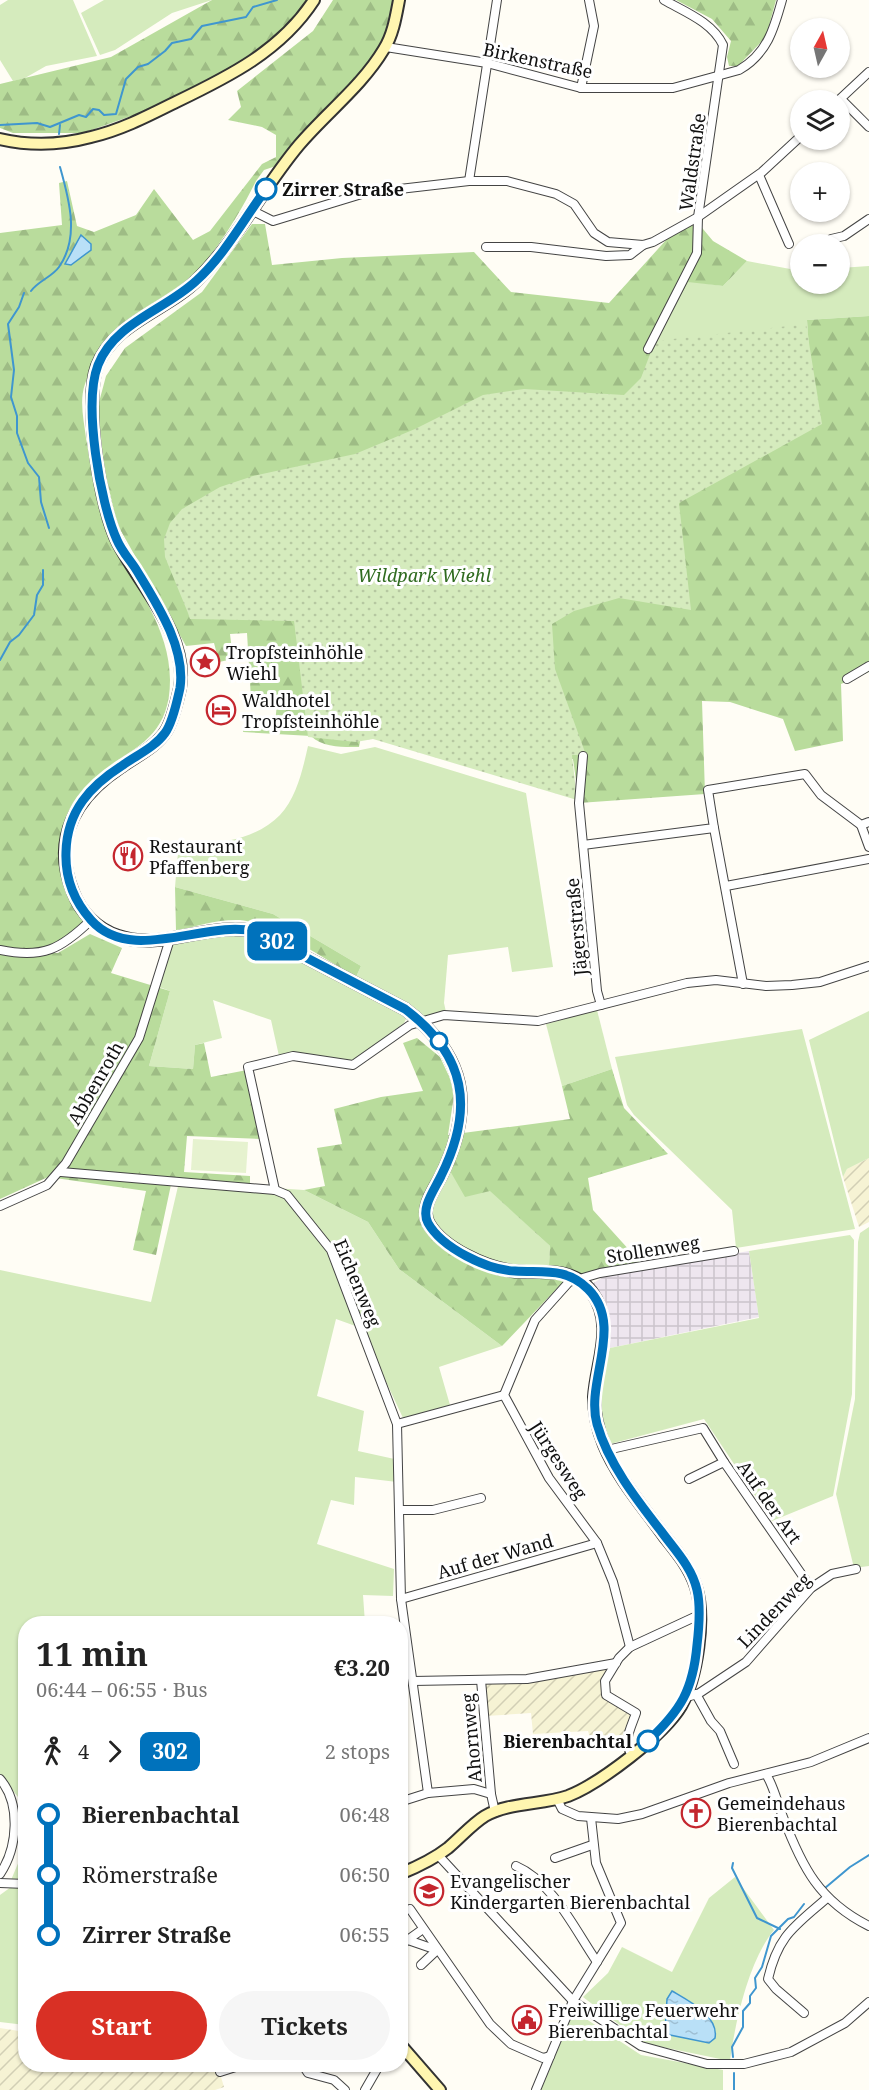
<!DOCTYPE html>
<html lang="en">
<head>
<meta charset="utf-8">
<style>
	:root { --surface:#fff; --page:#f6f6f6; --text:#222; --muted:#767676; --accent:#d93025 }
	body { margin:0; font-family:"Noto Serif",serif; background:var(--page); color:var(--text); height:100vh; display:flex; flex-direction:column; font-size:22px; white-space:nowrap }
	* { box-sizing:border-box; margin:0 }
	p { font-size:20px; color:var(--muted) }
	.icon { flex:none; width:33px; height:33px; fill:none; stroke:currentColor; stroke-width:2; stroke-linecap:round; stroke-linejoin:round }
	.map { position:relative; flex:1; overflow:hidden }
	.details { position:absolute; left:18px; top:1616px; width:390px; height:456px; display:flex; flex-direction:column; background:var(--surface); border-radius:24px; box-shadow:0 2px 4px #0004 }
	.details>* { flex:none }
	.badge { padding:0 12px; border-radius:9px; font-size:21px; line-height:39px }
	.needle { width:39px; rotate:8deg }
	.tools { position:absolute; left:790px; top:18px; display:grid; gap:12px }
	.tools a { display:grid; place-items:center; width:60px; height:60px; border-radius:50%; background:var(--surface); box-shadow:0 2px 4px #0004; font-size:30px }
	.map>.badge { position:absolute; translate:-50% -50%; box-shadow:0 0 0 3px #fff }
	.legs { display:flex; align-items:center; gap:9px; height:66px; padding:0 18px; font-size:20px }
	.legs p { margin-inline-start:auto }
	.summary { display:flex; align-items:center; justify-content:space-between; height:102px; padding:0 18px }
	h1 { font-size:33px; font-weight:700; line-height:45px }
	.button { display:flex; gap:12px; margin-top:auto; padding:12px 18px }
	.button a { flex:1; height:69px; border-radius:36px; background:var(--accent); color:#fff; font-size:24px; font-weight:700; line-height:69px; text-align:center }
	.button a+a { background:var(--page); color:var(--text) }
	ul { padding:0 18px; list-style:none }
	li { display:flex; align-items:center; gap:21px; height:60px; font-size:22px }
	li i { display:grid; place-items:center; width:9px; height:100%; margin:0 8px; background:currentColor }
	li i::after { content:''; width:15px; height:15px; margin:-8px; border:4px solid; border-radius:50%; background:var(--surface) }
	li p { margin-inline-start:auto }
	li:first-child i { background:linear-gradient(#0000 50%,currentColor 0) }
	li:last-child i { background:linear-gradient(currentColor 50%,#0000 0) }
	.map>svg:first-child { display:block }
</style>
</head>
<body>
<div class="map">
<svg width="869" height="2090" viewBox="0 0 869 2090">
	<defs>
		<pattern id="industrial-grid" width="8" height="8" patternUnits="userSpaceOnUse" patternTransform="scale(1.5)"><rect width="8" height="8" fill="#eee6ef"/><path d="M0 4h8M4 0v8" fill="none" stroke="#cbc4cc"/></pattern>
		<pattern id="farmland-furrows" width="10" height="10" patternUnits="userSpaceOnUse" patternTransform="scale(1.5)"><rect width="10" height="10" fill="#f6f3d4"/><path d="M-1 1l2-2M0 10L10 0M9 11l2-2" fill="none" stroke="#d2cfb5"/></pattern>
		<pattern id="forest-firs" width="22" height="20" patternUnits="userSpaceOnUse" patternTransform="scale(1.5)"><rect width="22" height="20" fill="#b9dc9c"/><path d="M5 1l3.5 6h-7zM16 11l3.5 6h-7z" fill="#9ebc85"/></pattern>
		<pattern id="park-dots" width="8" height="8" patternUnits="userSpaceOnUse" patternTransform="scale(1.5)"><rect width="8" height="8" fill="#d5ebbd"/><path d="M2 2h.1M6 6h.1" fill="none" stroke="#b6c8a1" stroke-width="1.8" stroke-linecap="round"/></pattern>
		<pattern id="water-ripples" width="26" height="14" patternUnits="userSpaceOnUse" patternTransform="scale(1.5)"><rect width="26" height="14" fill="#b9e0f7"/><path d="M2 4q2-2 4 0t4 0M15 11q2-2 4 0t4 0" fill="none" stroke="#9ebfd3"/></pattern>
	</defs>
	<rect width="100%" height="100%" fill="#fffdf5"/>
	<polygon fill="url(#industrial-grid)" points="749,1251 759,1317 610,1348 605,1310 592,1284 606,1275"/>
	<g fill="url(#farmland-furrows)">
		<polygon points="869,1158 869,1222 859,1227 843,1177 847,1169"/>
		<polygon points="611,1665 604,1696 633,1715 623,1735 592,1744 588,1731 533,1734 531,1713 486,1716 483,1682"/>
		<polygon points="0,2028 25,2032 26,2064 217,2064 224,2087 215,2090 0,2090"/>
	</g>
	<g fill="#d5ebbd">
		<polygon points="8,0 73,0 97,56 46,66 25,78 13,81 0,60 0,5"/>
		<polygon points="104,0 212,0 172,13 115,50 100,55 81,13"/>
		<polygon points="747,261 801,271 801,284 840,284 840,268 869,266 869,316 807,320 815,420 588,394 665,323 688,281 723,286"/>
		<path d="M308 746 341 754 375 747 526 793 553 967 512 972 508 947 448 955 444 1003 446 1012 420 1017 413 1009 356 977 361 966 273 914 175 887 179 841C213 847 256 840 280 815 297 797 303 768 308 746Z"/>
		<path d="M222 932C283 936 339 978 392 1007L407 1017 404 1023 352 1064 279 1056 271 1020 213 1000 222 1038 195 1045 193 1069 149 1066 170 991 159 987 172 943Z"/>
		<polygon points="597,1010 612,1069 562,1086 546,1024"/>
		<polygon points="869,1011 869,1158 847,1169 843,1177 809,1040"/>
		<polygon points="802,1029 855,1229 736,1248 732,1210 634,1115 627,1105 615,1057"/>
		<path d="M449 1169 490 1190 550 1246 549 1265C538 1266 527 1269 516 1268 494 1268 429 1238 430 1212 431 1198 442 1182 449 1169Z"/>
		<polygon points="179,1182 304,1190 368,1222 399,1269 502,1346 439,1367 450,1405 403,1418 361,1328 336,1319 317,1396 364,1411 358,1451 399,1460 397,1482 355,1477 354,1505 331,1500 317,1544 394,1569 393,1596 363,1595 365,1623 26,1623 25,1880 11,1880 25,1847 18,1797 0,1775 0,1270 151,1302"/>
		<polygon points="869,1227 869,1566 854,1568 836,1494 855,1399 858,1242 860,1233"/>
		<path d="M850 1235 854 1240 852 1394 833 1496 772 1521 704 1419 610 1444C597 1406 600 1385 610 1348L759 1318 749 1251Z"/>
		<path d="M735 1877 774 1930C749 1960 735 2022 730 2061L643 2043 583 1997 608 1973 622 1947 672 1972 709 1898Z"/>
		<polygon points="11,1887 25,1888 25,2025 0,2022 0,1895"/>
		<polygon points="574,2011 641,2055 723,2070 723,2090 541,2090"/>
	</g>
	<g fill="url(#forest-firs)">
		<polygon points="212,0 307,0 287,28 264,46 224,73 154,108 83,133 13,133 0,128 0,84 111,57"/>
		<path d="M333 0H394L381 47 357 78 312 122 276 166 264 170 256 181C237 219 212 259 181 288 173 295 163 300 154 305 119 327 99 343 85 384 79 401 84 421 86 438 92 473 100 509 115 542 135 587 170 628 170 680 170 742 129 747 92 781 87 786 83 794 79 799 49 842 58 880 84 921L68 939 51 949 0 948V233L62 225 59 183 67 181 77 226 94 232 136 215 154 189 193 240 210 231 262 164 276 157V135L262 127 228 120 241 107 237 91 313 31Z"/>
		<polygon points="676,0 776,0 766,37 738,66 729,66 727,57 731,41 712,19"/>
		<path d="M698 223 713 241 747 261 723 286 688 282 665 323 634 395 814 420 807 320 869 316V672L841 684 843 741 795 751 783 719 730 702 702 701 705 794 579 803 573 759 561 756 361 736 359 747C343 747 323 748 311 736L243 732 244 726 275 724 277 703 251 699 247 633 230 634 233 659 219 662 214 643 186 646 117 524 104 468 98 406 106 376 125 348 202 292 252 224H265L272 265 342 258 474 252 511 292 609 303 677 228Z"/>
		<path d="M175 887 273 914 361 966 356 977C328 961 270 922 240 920 218 919 197 926 176 931Z"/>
		<polygon points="90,934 122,948 111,973 170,991 149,1066 193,1069 195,1045 204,1043 211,1077 247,1070 262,1139 187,1136 184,1172 250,1176 250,1185 172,1180 156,1255 133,1250 146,1191 48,1177 0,1199 0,952 58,953"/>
		<polygon points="417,1038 440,1057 455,1089 448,1135 570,1119 562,1086 612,1069 624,1108 668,1154 588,1178 593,1210 641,1263 579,1275 549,1265 550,1246 490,1191 465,1197 449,1169 423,1222 465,1257 566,1279 502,1346 399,1269 368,1222 304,1190 325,1186 317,1148 342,1144 334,1109 381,1097 423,1091 403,1043"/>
	</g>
	<polygon fill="url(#park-dots)" points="806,324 822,424 679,503 691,610 619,598 574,611 552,624 555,669 586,755 572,755 577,800 373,739 356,742 308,737 294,621 190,619 188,613 165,557 164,539 170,523 182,509 220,487 253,476 355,454 415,429 483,395 524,389 624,395 641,378 655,341"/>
	<polygon fill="#e6f2cf" points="193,1139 248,1142 246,1173 191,1170"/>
	<g fill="url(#water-ripples)" stroke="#3f96cf" stroke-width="1.5">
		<polygon points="81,235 91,244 91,250 71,265 65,264"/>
		<path d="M672 1991C689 2001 719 2016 715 2038L709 2043 670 2035 665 2031 667 1999Z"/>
	</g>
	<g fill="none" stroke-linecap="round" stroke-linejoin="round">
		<g stroke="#3f96cf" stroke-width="2">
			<polyline points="0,125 37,123 50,127 79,115 86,117 93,109 99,110 104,115 116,114 126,79 138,67 148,64 165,51 172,43 191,39 202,26 246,17 253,7 277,0"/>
			<polyline points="59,134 60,125"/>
			<path d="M31 291C38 281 52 277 59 267 80 237 69 199 60 167"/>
			<polyline points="24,293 19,307 8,324 14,370 11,397 17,416 17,433 28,463 39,477 41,502 49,528"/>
			<polyline points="0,660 10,642 19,635 34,615 37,595 43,585 43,570"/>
			<polyline points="733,1863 732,1868 757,1918 780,1929"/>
			<polyline points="825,1888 850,1867 869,1855"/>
			<polyline points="733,2057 732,2047 743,2027 743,2011 750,2003 750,1996 756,1988 755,1978 762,1967 771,1936 788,1919 794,1917 804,1904"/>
			<polyline points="734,2090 734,2073"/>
		</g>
		<g stroke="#444" stroke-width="10">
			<g id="minor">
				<path d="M386 47 487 63 581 88H673L739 70C767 54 774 29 782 0"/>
				<polyline points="581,88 594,26 589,0"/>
				<polyline points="841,99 869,127"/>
				<polyline points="839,100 869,72"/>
				<polyline points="759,175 789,244"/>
				<polyline points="469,181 497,0"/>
				<polyline points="251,210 273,221 365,193 469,181 507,181 556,194 574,204 594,233 608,242 643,245 653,242 698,217 762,172 801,136"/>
				<polyline points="831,239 844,236 869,219"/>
				<polyline points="486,247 531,247 606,256 630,255 643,245"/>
				<path d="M648 349 697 253 698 217 723 45C712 22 685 12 664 0"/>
				<polyline points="847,679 869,666"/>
				<polyline points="583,756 579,803 597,991 601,1005"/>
				<polyline points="861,825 869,847"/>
				<polyline points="714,828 743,984"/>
				<polyline points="583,845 714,828 708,790 805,774 821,795 861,825 869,822"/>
				<polyline points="726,886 869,859"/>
				<path d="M0 950C43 959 61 949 91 920"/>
				<polyline points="61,1172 275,1190 287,1195 331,1250 397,1424 401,1599 428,1793 474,1789 491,1794 495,1812"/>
				<polyline points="275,1190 248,1067 293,1056 353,1065 410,1025 444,1015 538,1021 687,983 716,980 766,986 792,985 820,982 869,966"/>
				<polyline points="0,1206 47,1185 66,1163 139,1038 170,939"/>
				<polyline points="397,1424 504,1395"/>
				<polyline points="607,1450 703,1428 724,1462"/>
				<polyline points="689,1479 724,1462 811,1588"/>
				<polyline points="401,1510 433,1510 481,1498"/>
				<polyline points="401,1599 597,1543"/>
				<polyline points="630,1647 613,1582 597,1543 549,1478 504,1395 535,1320 569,1282 600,1273 734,1251"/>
				<polyline points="481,1680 491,1794"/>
				<polyline points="413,1681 527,1679 616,1663"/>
				<polyline points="696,1694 711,1721 720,1731 734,1764"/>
				<polyline points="686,1697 698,1694 746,1662 811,1588 832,1574 856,1569"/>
				<path d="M632 1755C622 1742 631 1728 636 1713L606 1695 605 1681 619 1658 630 1647 699 1615"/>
				<path d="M766 1774C774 1787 777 1802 783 1817 802 1867 819 1901 869 1926"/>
				<path d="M0 1779C21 1804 18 1847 0 1874"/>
				<polyline points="557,1799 562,1809 578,1816 618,1819 642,1814 729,1783 811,1762 869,1738"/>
				<polyline points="400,1805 406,1800 428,1793"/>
				<polyline points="438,1855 573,2001 641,2046 707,2064 744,2064 791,2052 845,2023 869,2002"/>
				<polyline points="555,1858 592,1845"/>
				<path d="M516 1866C553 1882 575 1930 597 1962"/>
				<polyline points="0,1883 26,1884"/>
				<polyline points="410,1909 490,2024 511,2044 543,2058 550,2056"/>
				<polyline points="408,1940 437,1950 421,1965"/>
				<polyline points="400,1941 402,1944 423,1929"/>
				<path d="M804 2013 776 1989 768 1979C778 1935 795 1926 827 1898"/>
				<polyline points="302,2064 308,2073 334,2080 345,2090"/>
				<polyline points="220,2072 245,2064"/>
				<polyline points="365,2090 380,2064"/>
				<polyline points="536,2090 573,2001 621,1923 596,1863 591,1818"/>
			</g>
		</g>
		<g stroke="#333" stroke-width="14">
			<g id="secondary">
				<path d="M399 0C396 16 393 35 384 49 362 86 326 113 299 145 263 188 237 240 198 279 167 311 114 322 97 366 84 402 100 509 118 543 140 586 189 635 180 688 177 701 173 720 166 731 156 747 136 756 121 767 76 797 51 838 73 892 81 913 97 929 118 936 164 952 210 920 257 932L405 1009C466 1055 475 1106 442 1174 435 1189 419 1208 429 1224 443 1248 485 1267 512 1271 540 1275 570 1264 591 1291 616 1325 596 1361 594 1397 594 1413 598 1430 604 1445 617 1477 644 1508 664 1536 677 1552 690 1568 696 1587 706 1618 697 1678 681 1706 664 1735 599 1784 568 1796 542 1805 509 1802 485 1816 472 1824 460 1838 448 1848 434 1859 417 1867 400 1874"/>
				<path d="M0 139C30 146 61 145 91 137 121 130 148 116 176 102 228 77 281 51 314 0"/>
				<polyline points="400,2044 440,2090"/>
			</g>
		</g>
		<use href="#minor" stroke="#fff" stroke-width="8"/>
		<use href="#secondary" stroke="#fff6b0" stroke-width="10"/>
	</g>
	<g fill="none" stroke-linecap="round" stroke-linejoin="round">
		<g stroke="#fff" stroke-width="14">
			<path id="line-1" d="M266 189C244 219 224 256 196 281 165 310 114 323 98 365 83 404 100 503 117 540 122 552 131 561 137 571 157 604 186 648 180 688 177 701 173 722 165 733 155 747 137 755 123 765 90 786 67 811 66 852 65 878 74 901 91 920 132 966 207 918 257 932L405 1009C466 1055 475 1108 441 1176 435 1189 420 1208 428 1223 442 1248 487 1270 515 1271 543 1273 566 1267 588 1289 625 1326 585 1381 597 1424 608 1463 636 1499 661 1531 674 1549 692 1567 697 1590 701 1607 699 1628 697 1645 693 1690 681 1710 648 1741"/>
		</g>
		<use href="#line-1" stroke="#0072bc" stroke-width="9"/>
	</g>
	<defs>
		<g id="sight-ring" transform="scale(1.5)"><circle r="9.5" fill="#fff" stroke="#c4262e" stroke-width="1.5"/><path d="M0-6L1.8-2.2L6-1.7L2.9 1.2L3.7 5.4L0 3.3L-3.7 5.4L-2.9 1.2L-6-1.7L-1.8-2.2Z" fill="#c4262e"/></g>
		<g id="hotel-ring" transform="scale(1.5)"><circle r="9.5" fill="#fff" stroke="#c4262e" stroke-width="1.5"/><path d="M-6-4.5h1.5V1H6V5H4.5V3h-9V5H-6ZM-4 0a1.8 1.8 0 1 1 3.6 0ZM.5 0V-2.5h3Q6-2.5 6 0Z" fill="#c4262e"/></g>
		<g id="restaurant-ring" transform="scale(1.5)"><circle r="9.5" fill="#fff" stroke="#c4262e" stroke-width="1.5"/><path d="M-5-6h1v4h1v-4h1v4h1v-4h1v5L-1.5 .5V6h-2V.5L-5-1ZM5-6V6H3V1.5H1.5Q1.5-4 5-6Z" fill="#c4262e"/></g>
		<g id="church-ring" transform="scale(1.5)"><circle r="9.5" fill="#fff" stroke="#c4262e" stroke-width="1.5"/><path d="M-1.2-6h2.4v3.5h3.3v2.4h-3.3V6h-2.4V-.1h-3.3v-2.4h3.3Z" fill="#c4262e"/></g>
		<g id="school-ring" transform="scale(1.5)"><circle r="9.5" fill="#fff" stroke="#c4262e" stroke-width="1.5"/><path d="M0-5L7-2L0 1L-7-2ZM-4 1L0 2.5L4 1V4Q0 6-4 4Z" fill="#c4262e"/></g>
		<g id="civic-ring" transform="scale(1.5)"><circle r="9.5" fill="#fff" stroke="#c4262e" stroke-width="1.5"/><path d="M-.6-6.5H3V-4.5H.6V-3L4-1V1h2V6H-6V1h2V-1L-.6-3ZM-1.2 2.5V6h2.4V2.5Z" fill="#c4262e"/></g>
	</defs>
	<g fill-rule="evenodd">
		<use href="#sight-ring" x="205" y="662"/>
		<use href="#hotel-ring" x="221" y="710"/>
		<use href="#restaurant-ring" x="128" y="856"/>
		<use href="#church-ring" x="696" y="1813"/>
		<use href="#school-ring" x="429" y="1891"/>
		<use href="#civic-ring" x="527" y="2020"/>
	</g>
	<g fill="#fff" stroke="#0072bc" stroke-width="3">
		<circle cx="266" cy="189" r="10"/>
		<circle cx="439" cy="1041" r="8"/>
		<circle cx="648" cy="1741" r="10"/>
	</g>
	<g text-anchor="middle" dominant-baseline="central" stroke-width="6" stroke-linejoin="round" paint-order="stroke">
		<g font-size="18" fill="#111" stroke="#fff">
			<text transform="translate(538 60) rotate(12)">Birkenstraße</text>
			<text transform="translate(692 162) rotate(-82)">Waldstraße</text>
			<text transform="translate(576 927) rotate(-95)">Jägerstraße</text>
			<text transform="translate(95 1083) rotate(-60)">Abbenroth</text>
			<text transform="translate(653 1249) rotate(-9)">Stollenweg</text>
			<text transform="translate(358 1283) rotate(67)">Eichenweg</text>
			<text transform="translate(559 1460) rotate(57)">Jürgesweg</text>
			<text transform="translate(770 1502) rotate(55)">Auf der Art</text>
			<text transform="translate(495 1556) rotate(-16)">Auf der Wand</text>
			<text transform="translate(774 1610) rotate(-46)">Lindenweg</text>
			<text transform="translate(471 1738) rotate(-95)">Ahornweg</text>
		</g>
		<g font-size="18" font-weight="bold" fill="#111" stroke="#fff" text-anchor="start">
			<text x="282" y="189">Zirrer Straße</text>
			<text x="632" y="1741" text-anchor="end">Bierenbachtal</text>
		</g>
		<g font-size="18" font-style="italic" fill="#2f6b1f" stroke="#fff">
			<text x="424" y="575">Wildpark Wiehl</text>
		</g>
		<g font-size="18" fill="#111" stroke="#fff" text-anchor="start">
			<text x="226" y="652">Tropfsteinhöhle<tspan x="226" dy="21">Wiehl</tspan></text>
			<text x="242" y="700">Waldhotel<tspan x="242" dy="21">Tropfsteinhöhle</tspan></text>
			<text x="149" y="846">Restaurant<tspan x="149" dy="21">Pfaffenberg</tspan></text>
			<text x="717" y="1803">Gemeindehaus<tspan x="717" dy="21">Bierenbachtal</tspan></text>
			<text x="450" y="1881">Evangelischer<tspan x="450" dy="21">Kindergarten Bierenbachtal</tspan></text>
			<text x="548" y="2010">Freiwillige Feuerwehr<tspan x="548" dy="21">Bierenbachtal</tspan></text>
		</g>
	</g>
</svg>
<div class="tools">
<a><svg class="needle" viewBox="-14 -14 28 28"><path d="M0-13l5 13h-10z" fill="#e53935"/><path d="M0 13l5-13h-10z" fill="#767676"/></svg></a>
<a><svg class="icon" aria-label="layers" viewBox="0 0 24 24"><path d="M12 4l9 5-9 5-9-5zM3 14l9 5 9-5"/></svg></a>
<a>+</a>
<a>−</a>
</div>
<b class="badge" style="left:277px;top:941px;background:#0072bc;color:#fff">302</b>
<section class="details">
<div class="summary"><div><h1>11 min</h1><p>06:44 – 06:55 · Bus</p></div><b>€3.20</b></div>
<div class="legs"><svg class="icon" aria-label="walk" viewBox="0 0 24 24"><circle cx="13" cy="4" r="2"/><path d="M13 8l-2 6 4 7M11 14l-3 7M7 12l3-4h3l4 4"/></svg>4<svg class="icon" aria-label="forward" viewBox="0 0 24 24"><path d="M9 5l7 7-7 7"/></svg><b class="badge" style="background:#0072bc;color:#fff">302</b><p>2 stops</p></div>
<ul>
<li><i style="color:#0072bc"></i><b>Bierenbachtal</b><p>06:48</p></li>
<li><i style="color:#0072bc"></i><span>Römerstraße</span><p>06:50</p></li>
<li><i style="color:#0072bc"></i><b>Zirrer Straße</b><p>06:55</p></li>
</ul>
<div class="button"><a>Start</a><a>Tickets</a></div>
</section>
</div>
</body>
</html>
